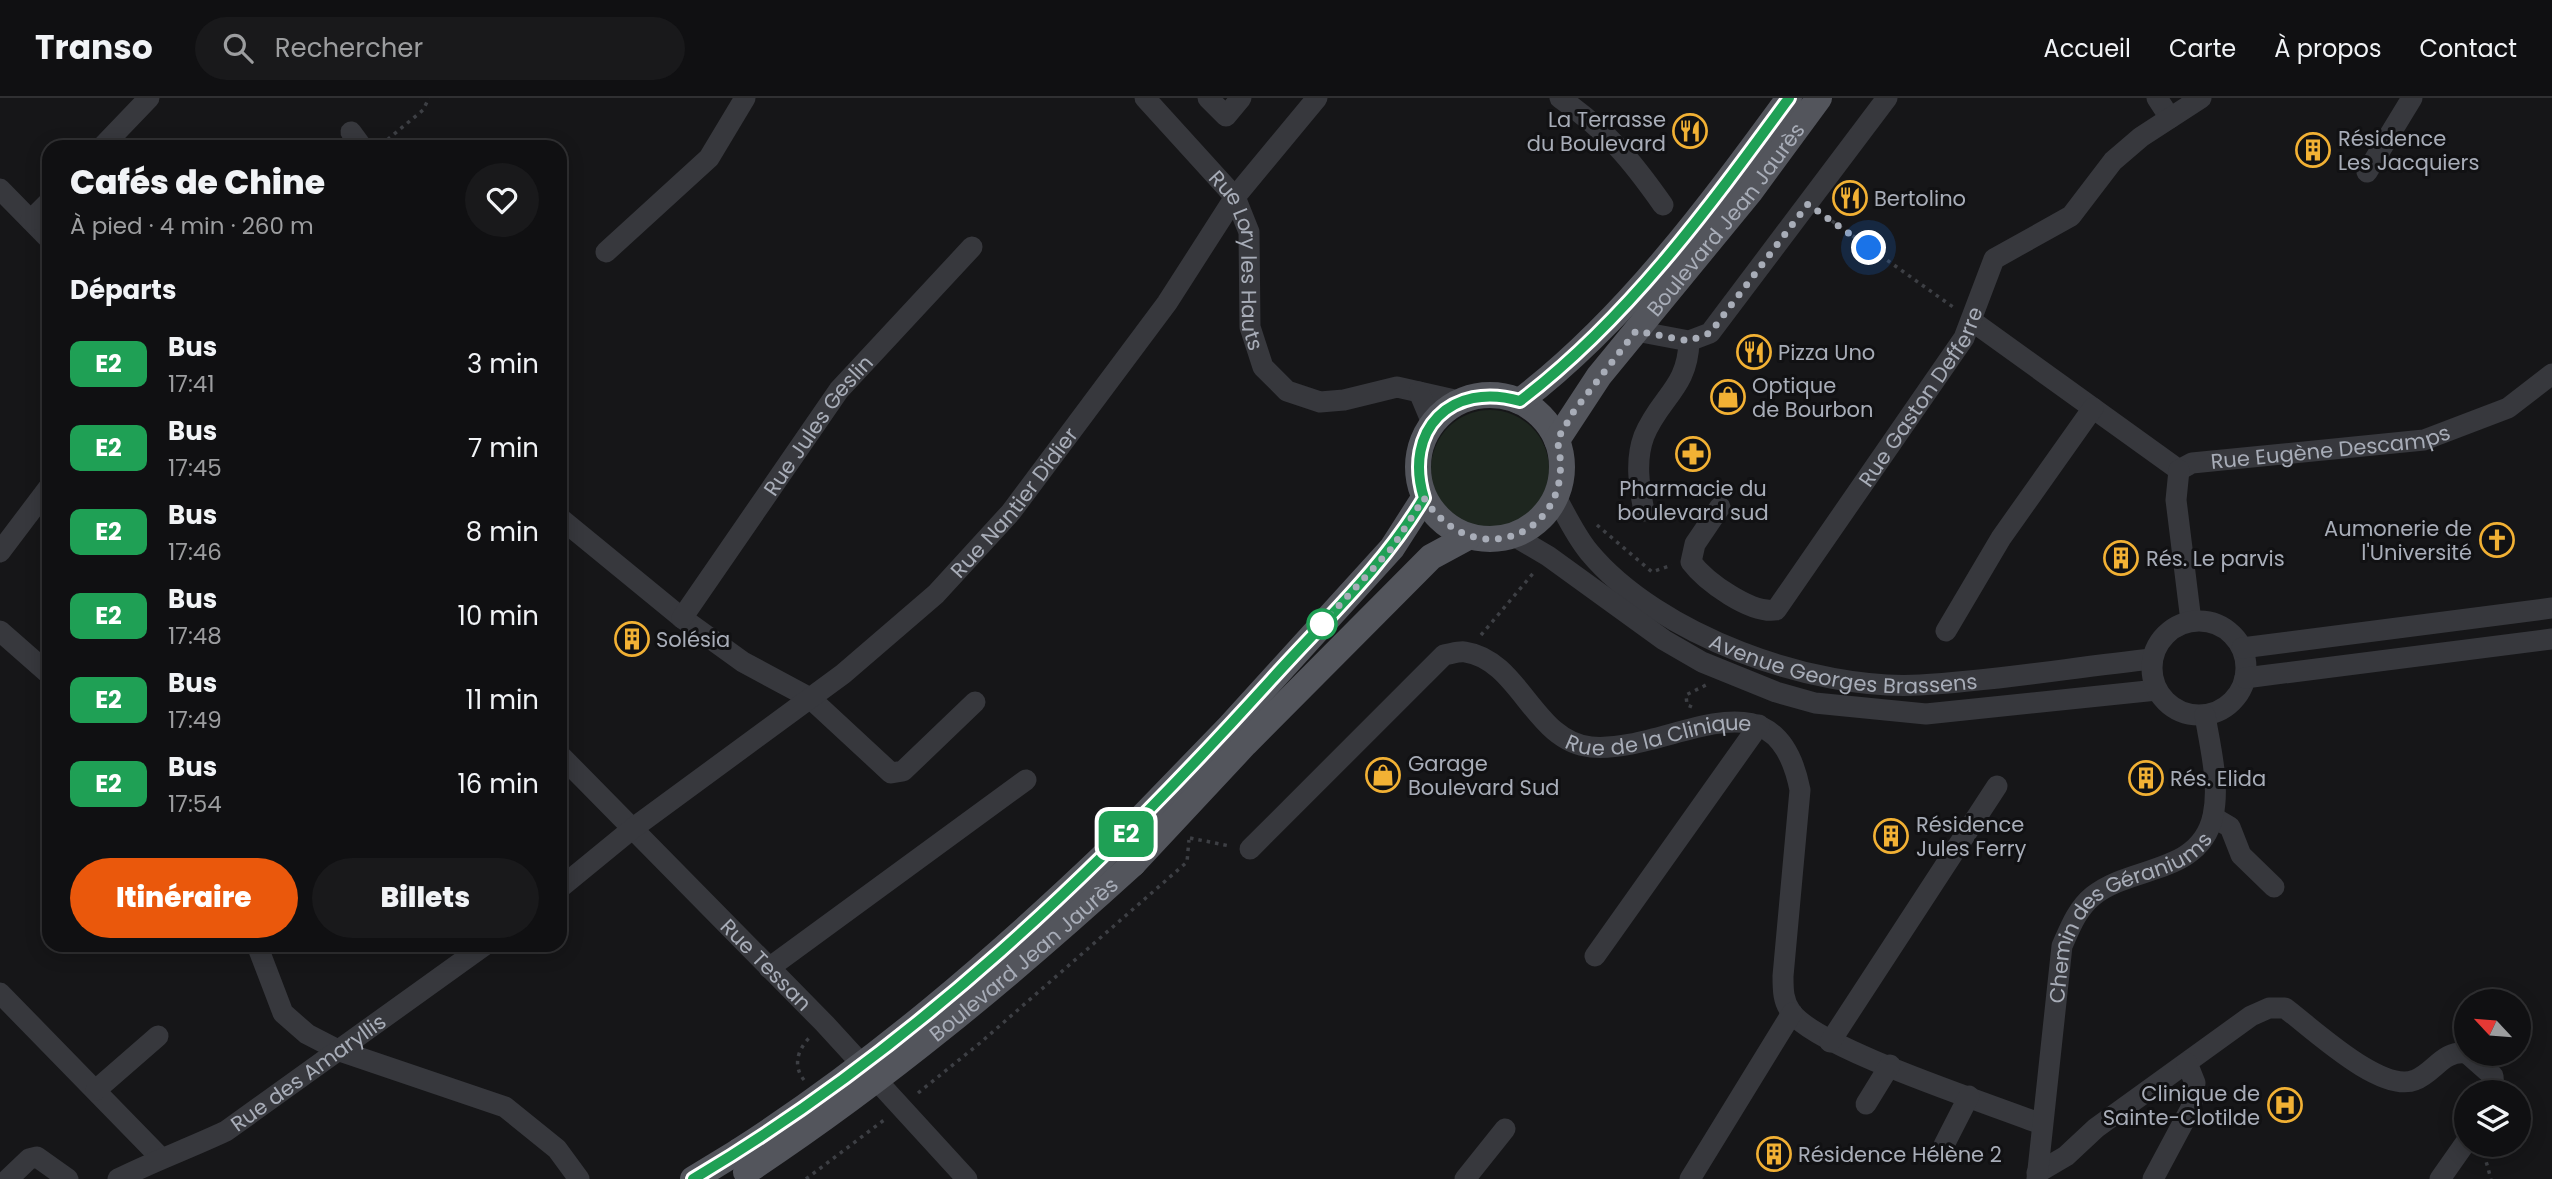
<!DOCTYPE html>
<html lang="fr">
<head>
<meta charset="utf-8">
<style>
	:root { --surface:#101012; --page:#19191b; --text:#f1f3f6; --muted:#9c9d9f; --line:#303032; --accent:#ea580c }
	body { margin:0; font-family:Poppins,sans-serif; background:var(--page); color:var(--text); height:100vh; display:flex; flex-direction:column; font-size:26px; white-space:nowrap }
	* { box-sizing:border-box; margin:0 }
	p { font-size:23px; color:var(--muted) }
	.icon { flex:none; width:38px; height:38px; fill:none; stroke:currentColor; stroke-width:2; stroke-linecap:round; stroke-linejoin:round }
	.map { position:relative; flex:1; overflow:hidden }
	.drawer { position:absolute; left:42px; top:42px; width:525px; height:812px; display:flex; flex-direction:column; background:var(--surface); border-radius:21px; box-shadow:0 4px 18px #0003,0 0 0 2px var(--line) }
	.drawer>* { flex:none }
	.badge { padding:0 14px; border-radius:10px; font-size:24px; line-height:46px }
	.needle { width:46px; rotate:296deg }
	.tools { position:absolute; left:2454px; top:891px; display:grid; gap:14px }
	.tools a { display:grid; place-items:center; width:77px; height:77px; border-radius:50%; background:var(--surface); box-shadow:0 4px 18px #0003,0 0 0 2px var(--line); font-size:35px }
	.you { position:absolute; width:35px; height:35px; margin:-18px; border:5px solid #fff; border-radius:50%; background:#1a73e8; box-shadow:0 0 0 10px #1a73e833 }
	.map>.badge { position:absolute; translate:-50% -50%; box-shadow:0 0 0 4px #fff }
	h2 { padding:0 28px; font-size:26px; line-height:63px }
	.round { display:grid; place-items:center; flex:none; width:74px; height:74px; border-radius:37px; background:var(--page) }
	.head { display:flex; align-items:center; justify-content:space-between; height:119px; padding:0 28px }
	h1 { font-size:33px; font-weight:800; line-height:52px }
	.cta { display:flex; gap:14px; margin-top:auto; padding:14px 28px }
	.cta a { flex:1; height:80px; border-radius:42px; background:var(--accent); color:#fff; font-size:28px; font-weight:800; line-height:80px; text-align:center }
	.cta a+a { background:var(--page); color:var(--text) }
	ul { padding:0; list-style:none }
	li { display:flex; align-items:center; gap:21px; height:84px; padding:0 28px }
	li div { flex:1 }
	li b { display:block; font-size:26px }
	li em { font-style:normal }
	li .badge { min-width:77px; font-weight:700; text-align:center }
	header { display:flex; align-items:center; gap:42px; box-sizing:border-box; height:98px; padding:0 35px; background:var(--surface); border-bottom:2px solid var(--line) }
	header strong { font-size:33px }
	nav { display:flex; gap:38px; margin-inline-start:auto; font-size:24px }
	.search { width:490px; height:63px; background:var(--page); display:flex; align-items:center; gap:18px; box-sizing:border-box; padding:0 24px; border-radius:38px; color:var(--muted); font-size:26px }
	.map>svg:first-child { display:block }
</style>
</head>
<body>
<header>
<strong>Transo</strong>
<div class="search"><svg class="icon" aria-label="search" viewBox="0 0 24 24"><circle cx="10" cy="10" r="6"/><path d="M15 15l6 6"/></svg>Rechercher</div>
<nav><a>Accueil</a><a>Carte</a><a>À propos</a><a>Contact</a></nav>
</header>
<div class="map">
<svg width="2552" height="1081" viewBox="0 0 2552 1081">
	<rect width="100%" height="100%" fill="#161618"/>
	<circle fill="#1e261f" cx="1490" cy="371" r="59"/>
	<g fill="none" stroke-linecap="round" stroke-linejoin="round">
		<g stroke="#3d3f44" stroke-width="3.5" stroke-dasharray="3.5 5" stroke-linecap="butt">
			<polyline points="381,47 423,12 429,0"/>
			<polyline points="1825,118 1953,209"/>
			<polyline points="1597,427 1652,474 1672,467"/>
			<polyline points="1481,537 1535,473"/>
			<polyline points="1692,609 1687,607 1686,597 1706,587"/>
			<polyline points="1190,740 1230,748"/>
			<path d="M804 982C793 968 797 953 809 940"/>
			<polyline points="918,995 980,945 1187,764 1189,742"/>
			<polyline points="2484,1056 2491,1081"/>
			<polyline points="806,1081 884,1022"/>
		</g>
		<g stroke="#37383d" stroke-width="21">
			<path id="s1" d="M1145 0 1235 99 1249 134 1250 229 1263 269 1287 293 1320 304 1344 302 1397 289 1459 303"/>
			<polyline points="1208,0 1226,18 1241,0"/>
			<path d="M1560 0C1608 34 1630 60 1663 107"/>
			<polyline points="2157,0 2170,20"/>
			<polyline points="351,34 362,49"/>
			<polyline points="102,49 149,0"/>
			<polyline points="2367,74 2412,0"/>
			<polyline points="0,91 49,141"/>
			<polyline points="31,122 49,104"/>
			<polyline points="606,154 709,60 745,0"/>
			<polyline points="1972,223 2179,372"/>
			<polyline points="1636,233 1689,243 1710,235 1887,0"/>
			<polyline points="1419,294 1432,325"/>
			<path id="s2" d="M2179 372 2192 365 2424 342 2508 310 2552 276"/>
			<polyline points="2179,372 2176,402 2191,523"/>
			<path id="s3" d="M1556 399C1566 417 1575 437 1589 454 1658 537 1813 593 1920 587 1997 583 2075 569 2152 561"/>
			<path id="s4" d="M1720 409 1695 446 1691 464C1706 484 1751 516 1776 512L1964 240 1994 161 2071 118 2113 63 2141 39 2201 0"/>
			<path d="M1644 413C1639 388 1635 362 1644 338 1660 299 1688 290 1689 243"/>
			<polyline points="560,420 682,520 743,564 810,600 891,675 903,673 975,604"/>
			<polyline points="1514,438 1548,458 1664,542 1702,564 1776,594 1815,605 1926,616 2157,592"/>
			<polyline points="0,454 49,389"/>
			<path id="s5" d="M682 520 839 292 972 149"/>
			<circle cx="2199" cy="570" r="47"/>
			<polyline points="0,533 49,576"/>
			<polyline points="1946,533 2001,440 2093,310"/>
			<polyline points="2242,550 2552,510"/>
			<polyline points="2245,580 2552,541"/>
			<path id="s6" d="M560 657 824 925 967 1081"/>
			<polyline points="2213,719 2230,729 2241,757 2274,789"/>
			<path id="s7" d="M1250 751 1444 557C1451 556 1459 553 1465 554 1520 562 1534 644 1591 649 1671 656 1775 565 1800 692L1783 878C1783 892 1783 903 1791 914 1818 951 1991 1006 2041 1026"/>
			<path id="s8" d="M560 790 632 731 843 576 936 496 1011 414 1167 205 1235 99 1317 0"/>
			<polyline points="257,847 283,915 307,936 340,953 505,1009 557,1051 579,1081"/>
			<polyline points="1595,858 1759,627"/>
			<polyline points="769,870 1026,682"/>
			<polyline points="0,895 160,1059"/>
			<polyline points="1830,944 1997,688"/>
			<polyline points="2468,956 2493,978 2494,994"/>
			<polyline points="96,992 158,938"/>
			<polyline points="1866,1006 1890,967"/>
			<polyline points="1944,1047 1969,998"/>
			<path d="M2037 1075 2066 1058 2096 1030 2251 918 2269 910H2285C2312 930 2381 996 2415 982 2434 975 2443 952 2466 955"/>
			<polyline points="8,1081 29,1061 37,1059 68,1081"/>
			<path id="s9" d="M118 1081C154 1063 190 1050 226 1033L485 847"/>
			<polyline points="1465,1081 1505,1031"/>
			<polyline points="1690,1081 1792,915"/>
			<path id="s10" d="M2037 1081 2062 848C2070 830 2077 811 2093 798 2131 767 2200 777 2213 718 2220 686 2210 649 2205 617"/>
			<polyline points="2153,1081 2191,1010 2195,985 2187,965"/>
			<polyline points="2440,1081 2466,1044"/>
		</g>
		<g stroke="#53555c" stroke-width="26">
			<circle cx="1490" cy="369" r="72"/>
			<path d="M1520 303C1627 221 1710 108 1789 0"/>
			<path id="s11" d="M1557 342 1599 278 1750 94 1819 0"/>
			<polyline points="1111,751 1230,628 1392,450 1424,400"/>
			<polyline points="1133,766 1245,646 1431,459 1468,439"/>
			<polyline points="693,1081 739,1053"/>
		</g>
		<g stroke="#53555c" stroke-width="26">
			<path d="M739 1053C874 966 995 862 1111 751"/>
			<path id="s12" d="M746 1074C884 983 1011 877 1133 766"/>
		</g>
	</g>
	<g fill="none" stroke-linecap="round" stroke-linejoin="round">
		<g stroke="#fff" stroke-width="16">
			<path id="line" d="M693 1081C914 950 1100 771 1271 582 1325 522 1383 469 1424 400 1403 332 1451 283 1520 303 1628 221 1710 108 1789 0"/>
		</g>
		<use href="#line" stroke="#1fa055" stroke-width="10"/>
		<path stroke="#a8adb8" stroke-width="7" stroke-dasharray="0 12.6" d="M1322 526 1392 450 1424 400C1475 480 1581 434 1557 342L1574 313 1636 233 1689 243 1710 235 1808 106 1869 150"/>
	</g>
	<defs>
		<g id="restaurant-ring" transform="scale(1.75)"><circle r="9.5" fill="#111113" stroke="#f2b134" stroke-width="1.5"/><path d="M-5-6h1v4h1v-4h1v4h1v-4h1v5L-1.5 .5V6h-2V.5L-5-1ZM5-6V6H3V1.5H1.5Q1.5-4 5-6Z" fill="#f2b134"/></g>
		<g id="building-ring" transform="scale(1.75)"><circle r="9.5" fill="#111113" stroke="#f2b134" stroke-width="1.5"/><path d="M-4-6H4V6H1V3H-1V6H-4ZM-2.5-4.3h1.7v1.8h-1.7ZM.8-4.3h1.7v1.8H.8ZM-2.5-1h1.7V.8h-1.7ZM.8-1h1.7V.8H.8Z" fill="#f2b134"/></g>
		<g id="shop-ring" transform="scale(1.75)"><circle r="9.5" fill="#111113" stroke="#f2b134" stroke-width="1.5"/><path d="M-5-2.5h2.3a2.7 3.5 0 0 1 5.4 0H5L5.5 6h-11ZM-1.5-2.5h3a1.5 2.3 0 0 0-3 0Z" fill="#f2b134"/></g>
		<g id="pharmacy-ring" transform="scale(1.75)"><circle r="9.5" fill="#111113" stroke="#f2b134" stroke-width="1.5"/><path d="M-2-6h4v4h4v4h-4v4h-4v-4h-4v-4h4Z" fill="#f2b134"/></g>
		<g id="church-ring" transform="scale(1.75)"><circle r="9.5" fill="#111113" stroke="#f2b134" stroke-width="1.5"/><path d="M-1.2-6h2.4v3.5h3.3v2.4h-3.3V6h-2.4V-.1h-3.3v-2.4h3.3Z" fill="#f2b134"/></g>
		<g id="hospital-ring" transform="scale(1.75)"><circle r="9.5" fill="#111113" stroke="#f2b134" stroke-width="1.5"/><path d="M-5-5h3v3.5h4V-5h3V5h-3V1.5h-4V5h-3Z" fill="#f2b134"/></g>
	</defs>
	<g fill-rule="evenodd">
		<use href="#restaurant-ring" x="1690" y="33"/>
		<use href="#building-ring" x="2313" y="52"/>
		<use href="#restaurant-ring" x="1850" y="100"/>
		<use href="#restaurant-ring" x="1754" y="254"/>
		<use href="#shop-ring" x="1728" y="299"/>
		<use href="#pharmacy-ring" x="1693" y="356"/>
		<use href="#church-ring" x="2497" y="442"/>
		<use href="#building-ring" x="2121" y="460"/>
		<use href="#building-ring" x="632" y="541"/>
		<use href="#shop-ring" x="1383" y="677"/>
		<use href="#building-ring" x="2146" y="680"/>
		<use href="#building-ring" x="1891" y="738"/>
		<use href="#hospital-ring" x="2285" y="1007"/>
		<use href="#building-ring" x="1774" y="1056"/>
	</g>
	<circle fill="#fff" stroke="#1fa055" stroke-width="3.5" cx="1322" cy="526" r="14"/>
	<g text-anchor="middle" dominant-baseline="central" stroke-width="6" stroke-linejoin="round" paint-order="stroke">
		<g font-size="21" fill="#a8adb8" stroke="#111113" text-anchor="start">
			<text x="1666" y="21" text-anchor="end">La Terrasse<tspan x="1666" dy="24">du Boulevard</tspan></text>
			<text x="2338" y="40">Résidence<tspan x="2338" dy="24">Les Jacquiers</tspan></text>
			<text x="1874" y="100">Bertolino</text>
			<text x="1778" y="254">Pizza Uno</text>
			<text x="1752" y="287">Optique<tspan x="1752" dy="24">de Bourbon</tspan></text>
			<text x="1693" y="390" text-anchor="middle">Pharmacie du<tspan x="1693" dy="24">boulevard sud</tspan></text>
			<text x="2472" y="430" text-anchor="end">Aumonerie de<tspan x="2472" dy="24">l'Université</tspan></text>
			<text x="2146" y="460">Rés. Le parvis</text>
			<text x="656" y="541">Solésia</text>
			<text x="1408" y="665">Garage<tspan x="1408" dy="24">Boulevard Sud</tspan></text>
			<text x="2170" y="680">Rés. Elida</text>
			<text x="1916" y="726">Résidence<tspan x="1916" dy="24">Jules Ferry</tspan></text>
			<text x="2260" y="995" text-anchor="end">Clinique de<tspan x="2260" dy="24">Sainte-Clotilde</tspan></text>
			<text x="1798" y="1056">Résidence Hélène 2</text>
		</g>
		<g font-size="21" fill="#a8adb8" stroke="#111113">
			<text stroke="none"><textPath href="#s11" startOffset="278">Boulevard Jean Jaurès</textPath></text>
			<text stroke="none"><textPath href="#s1" startOffset="196">Rue Lory les Hauts</textPath></text>
			<text stroke="none"><textPath href="#s4" startOffset="422">Rue Gaston Defferre</textPath></text>
			<text stroke="none"><textPath href="#s5" startOffset="236">Rue Jules Geslin</textPath></text>
			<text stroke="none"><textPath href="#s2" startOffset="154">Rue Eugène Descamps</textPath></text>
			<text stroke="none"><textPath href="#s8" startOffset="598">Rue Nantier Didier</textPath></text>
			<text stroke="none"><textPath href="#s3" startOffset="352">Avenue Georges Brassens</textPath></text>
			<text stroke="none"><textPath href="#s7" startOffset="527">Rue de la Clinique</textPath></text>
			<text stroke="none"><textPath href="#s10" startOffset="301">Chemin des Géraniums</textPath></text>
			<text stroke="none"><textPath href="#s12" startOffset="350">Boulevard Jean Jaurès</textPath></text>
			<text stroke="none"><textPath href="#s6" startOffset="294">Rue Tessan</textPath></text>
			<text stroke="none"><textPath href="#s9" startOffset="219">Rue des Amaryllis</textPath></text>
		</g>
	</g>
</svg>
<div class="tools">
<a><svg class="needle" viewBox="-14 -14 28 28"><path d="M0-13l5 13h-10z" fill="#e53935"/><path d="M0 13l5-13h-10z" fill="#9c9d9f"/></svg></a>
<a><svg class="icon" aria-label="layers" viewBox="0 0 24 24"><path d="M12 4l9 5-9 5-9-5zM3 14l9 5 9-5"/></svg></a>
</div>
<div class="you" style="left:1869px;top:150px"></div>
<b class="badge" style="left:1126px;top:736px;background:#1fa055;color:#fff">E2</b>
<section class="drawer">
<div class="head"><div><h1>Cafés de Chine</h1><p>À pied · 4 min · 260 m</p></div><a class="round"><svg class="icon" aria-label="heart" viewBox="0 0 24 24"><path d="M12 20l-8-8c-3-5 5-10 8-4 3-6 11-1 8 4z"/></svg></a></div>
<h2>Départs</h2>
<ul>
<li><span class="badge" style="background:#1fa055;color:#fff">E2</span><div><b>Bus</b><p>17:41</p></div><em>3 min</em></li>
<li><span class="badge" style="background:#1fa055;color:#fff">E2</span><div><b>Bus</b><p>17:45</p></div><em>7 min</em></li>
<li><span class="badge" style="background:#1fa055;color:#fff">E2</span><div><b>Bus</b><p>17:46</p></div><em>8 min</em></li>
<li><span class="badge" style="background:#1fa055;color:#fff">E2</span><div><b>Bus</b><p>17:48</p></div><em>10 min</em></li>
<li><span class="badge" style="background:#1fa055;color:#fff">E2</span><div><b>Bus</b><p>17:49</p></div><em>11 min</em></li>
<li><span class="badge" style="background:#1fa055;color:#fff">E2</span><div><b>Bus</b><p>17:54</p></div><em>16 min</em></li>
</ul>
<div class="cta"><a>Itinéraire</a><a>Billets</a></div>
</section>
</div>
</body>
</html>
